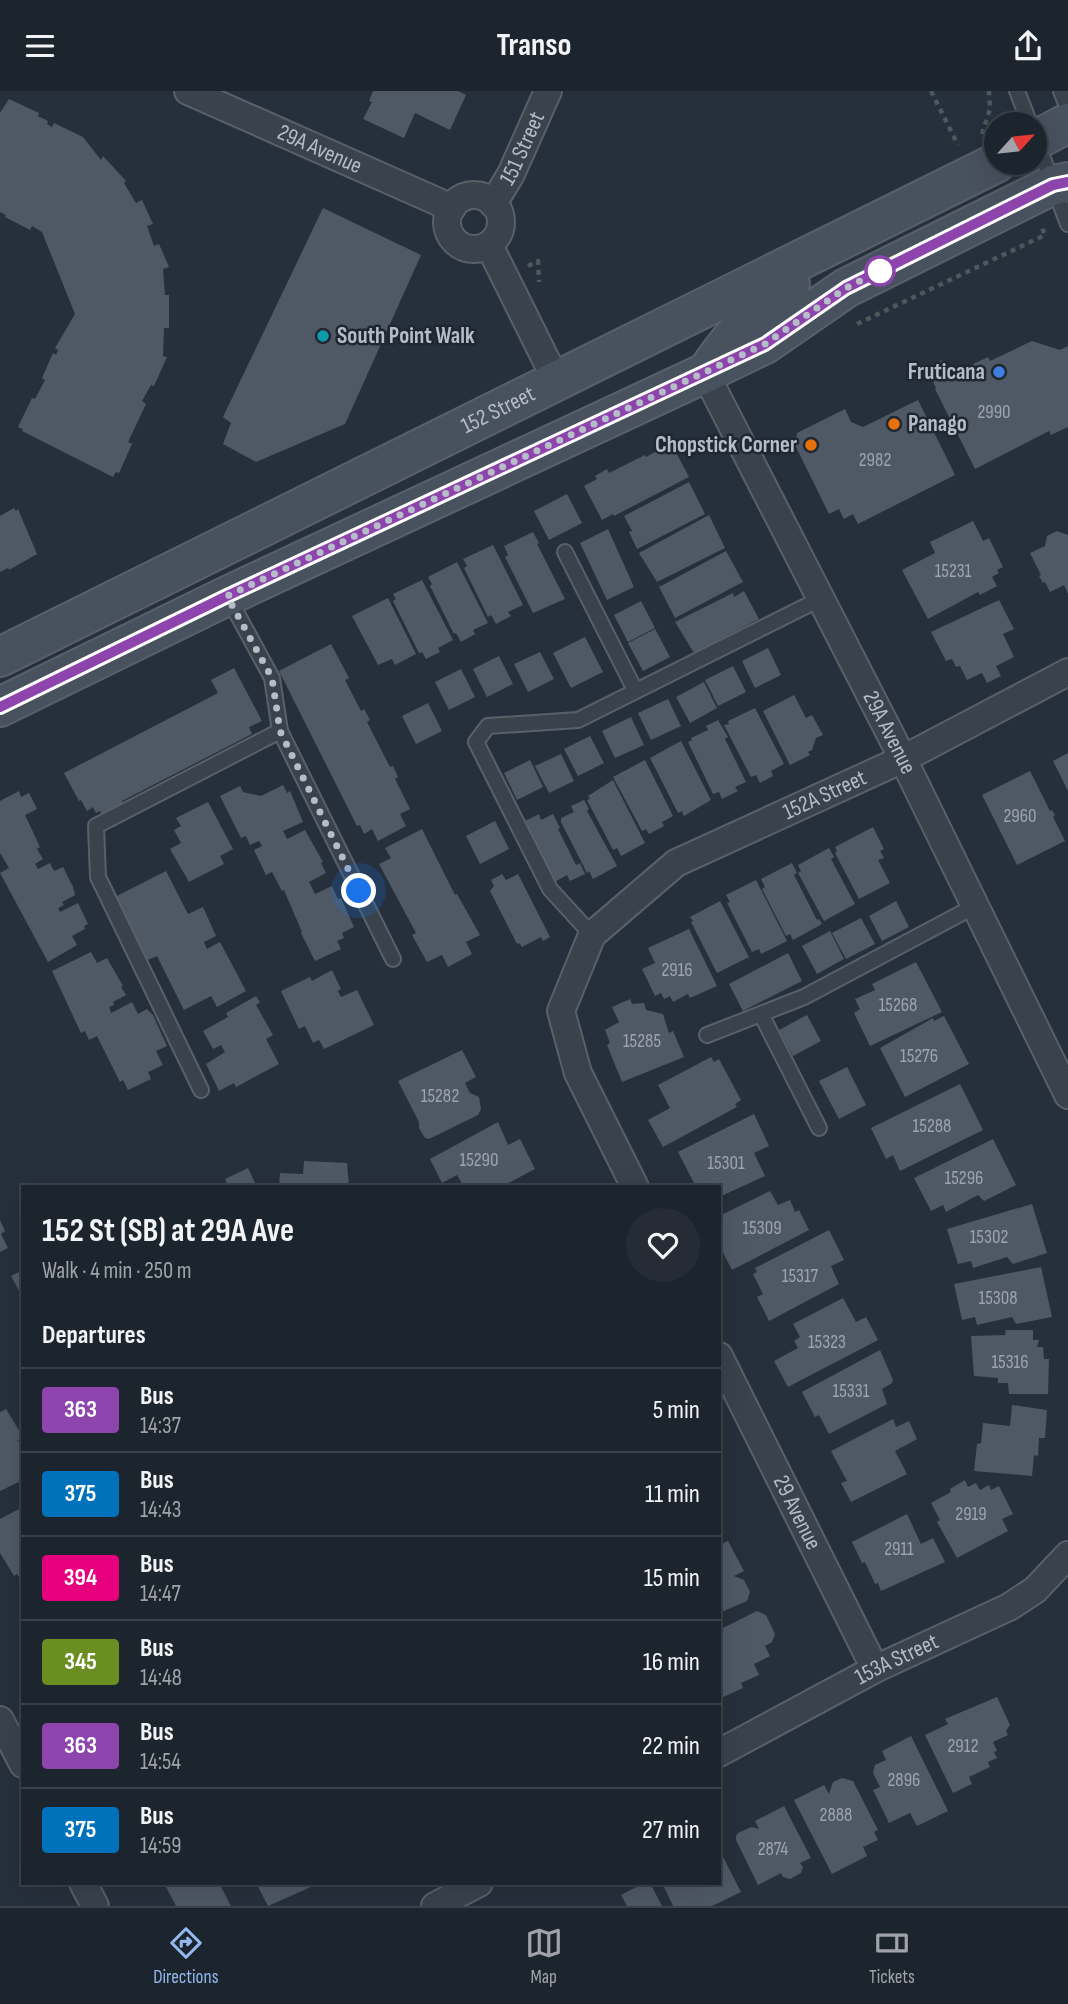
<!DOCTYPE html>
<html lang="en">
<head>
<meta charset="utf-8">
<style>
	:root { --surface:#1c242d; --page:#252c35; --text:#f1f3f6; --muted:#a0a4aa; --line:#3a4149; --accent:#93b9ef }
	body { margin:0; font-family:"Sofia Sans Condensed",sans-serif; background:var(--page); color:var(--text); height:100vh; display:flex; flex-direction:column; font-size:26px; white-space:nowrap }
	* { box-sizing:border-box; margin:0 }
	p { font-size:23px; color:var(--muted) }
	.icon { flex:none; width:38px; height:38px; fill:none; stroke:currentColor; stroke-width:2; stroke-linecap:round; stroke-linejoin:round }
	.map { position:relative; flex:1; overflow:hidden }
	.drawer { position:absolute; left:21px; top:1094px; width:700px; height:700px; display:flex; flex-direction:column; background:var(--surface); border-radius:0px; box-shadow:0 7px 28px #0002,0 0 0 2px var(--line) }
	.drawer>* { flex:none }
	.badge { padding:0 14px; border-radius:5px; font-size:24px; line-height:46px }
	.needle { width:46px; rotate:63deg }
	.controls { position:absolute; left:984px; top:21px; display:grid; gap:14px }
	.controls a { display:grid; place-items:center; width:63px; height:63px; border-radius:50%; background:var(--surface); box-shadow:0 7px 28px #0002,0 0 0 2px var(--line); font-size:35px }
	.you { position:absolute; width:35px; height:35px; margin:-18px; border:5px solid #fff; border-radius:50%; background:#1a73e8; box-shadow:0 0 0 10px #1a73e833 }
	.map>.badge { position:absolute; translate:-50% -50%; box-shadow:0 0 0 4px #fff }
	h2 { padding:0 21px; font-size:26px; line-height:63px }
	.round { display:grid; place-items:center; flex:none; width:74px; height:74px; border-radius:37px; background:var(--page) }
	.overview { display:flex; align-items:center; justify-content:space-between; height:119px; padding:0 21px }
	h1 { font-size:33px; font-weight:700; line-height:52px }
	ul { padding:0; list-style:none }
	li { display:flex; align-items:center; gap:21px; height:84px; padding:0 21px; border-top:2px solid var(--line) }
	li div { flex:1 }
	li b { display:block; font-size:26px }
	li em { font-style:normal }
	li .badge { min-width:77px; font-weight:700; text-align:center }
	header { display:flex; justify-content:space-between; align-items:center; height:91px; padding:0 21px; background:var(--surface); font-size:32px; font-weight:700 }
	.tabs { display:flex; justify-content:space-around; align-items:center; height:98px; border-top:2px solid var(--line); background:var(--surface); font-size:19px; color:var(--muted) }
	.tabs a { display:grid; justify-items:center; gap:4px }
	.tabs .on { color:var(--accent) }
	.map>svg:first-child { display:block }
</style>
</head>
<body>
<header><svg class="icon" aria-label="menu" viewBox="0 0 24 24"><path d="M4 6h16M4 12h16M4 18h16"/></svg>Transo<svg class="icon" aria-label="share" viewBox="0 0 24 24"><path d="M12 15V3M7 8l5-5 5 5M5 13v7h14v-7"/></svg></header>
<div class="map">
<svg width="1068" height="1815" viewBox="0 0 1068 1815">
	<rect width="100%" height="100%" fill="#26303c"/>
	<g fill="#4f5966">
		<polygon points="373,0 458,0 466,4 450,39 415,22 404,47 363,28 372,11 369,10"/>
		<polygon points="9,8 39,22 38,25 48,30 47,33 52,36 54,32 83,46 101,69 103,65 126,90 124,92 136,112 142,109 153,133 147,135 154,155 159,153 169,176 163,178 165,204 169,204 169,237 164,237 163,265 167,266 154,295 151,294 142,310 146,313 128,351 132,353 119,382 116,381 113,386 22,340 23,338 18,336 32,307 35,308 45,289 42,287 53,262 56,264 58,259 55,257 75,223 42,141 32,135 30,139 5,126 6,124 0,121 0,22"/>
		<polygon points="323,117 421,164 345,333 256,371 223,353 231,332 223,326"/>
		<polygon points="1032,250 1060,259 1068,255 1068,336 1051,344 1049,340 975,378 935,298 936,297 931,286 936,284 931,275 942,269 946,277 950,276 956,288 958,287 955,282 988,266 990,270"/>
		<polygon points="918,309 955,384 858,433 853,423 844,428 839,418 829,423 795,354 797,342 845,318 851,331 863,336"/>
		<polygon points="671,352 689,386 614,425 613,423 602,429 584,395 597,388 595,385 607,378 609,382 645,364 646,366"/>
		<polygon points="689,391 705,423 637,458 629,441 632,440 624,425"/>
		<polygon points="567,403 582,432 549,449 534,420"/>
		<polygon points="14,417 16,420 18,418 37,463 9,479 8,477 0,481 0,425"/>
		<polygon points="709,424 725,457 657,491 639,462"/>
		<polygon points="973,430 983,450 989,447 1003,476 997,479 999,482 992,486 997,495 980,504 978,501 928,528 902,479 935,462 930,451"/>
		<polygon points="608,438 634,496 607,509 580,452"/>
		<polygon points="1057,440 1068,444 1068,503 1064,494 1050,501 1045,491 1043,492 1039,485 1041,484 1030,462 1045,455 1047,445"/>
		<polygon points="533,441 539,452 537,453 565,508 533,522 505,466 508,464 504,455"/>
		<polygon points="493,454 523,514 508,521 511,525 496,533 491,524 488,526 464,477 467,475 463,468"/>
		<polygon points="726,460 743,491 675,527 659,496"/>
		<polygon points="457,471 488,532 473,539 475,543 461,551 456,542 454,543 430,495 432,493 428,486"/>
		<polygon points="422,489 453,549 438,557 440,561 426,568 422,561 419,562 393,510 396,508 393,503"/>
		<polygon points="744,500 759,528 694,562 675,531 733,502 734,506"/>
		<polygon points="388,507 416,563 395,574 392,568 378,574 352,525"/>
		<polygon points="999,509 1014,538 1003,543 1014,566 996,575 1001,585 987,592 982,582 967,589 960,575 956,576 952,568 946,570 931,541"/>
		<polygon points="641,510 655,537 628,551 614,524"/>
		<polygon points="655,538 670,566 643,580 628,552"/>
		<polygon points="585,546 603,581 571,597 553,562"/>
		<polygon points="331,553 349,587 345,589 361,620 364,618 370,629 367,631 390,676 393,675 398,686 395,688 410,718 400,723 406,735 378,750 372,738 364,743 360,734 357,735 279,580"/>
		<polygon points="768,557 781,584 755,597 742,570"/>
		<polygon points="540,561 554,588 528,601 514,573"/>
		<polygon points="499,565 513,593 487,606 473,578"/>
		<polygon points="733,575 746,601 718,615 705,589"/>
		<polygon points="234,577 262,630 249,636 252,643 122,710 124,713 102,724 100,720 96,722 93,716 87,720 81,709 79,710 64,682 218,602 211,589"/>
		<polygon points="461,578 475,606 449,619 435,591"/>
		<polygon points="704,591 717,617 690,632 676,606"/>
		<polygon points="794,604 806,627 812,624 823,644 816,647 812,659 808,661 810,664 790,674 763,620"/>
		<polygon points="668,608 681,635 651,649 638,622"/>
		<polygon points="428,612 442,640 416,653 402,625"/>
		<polygon points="755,617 784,673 771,680 773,685 760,692 756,684 751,686 724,634 729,633 728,630"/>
		<polygon points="631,626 644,654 615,667 602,640"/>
		<polygon points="718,629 728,646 725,648 746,691 735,696 738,700 722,708 719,701 713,703 688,651 692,649 691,647 708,639 706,635"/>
		<polygon points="590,645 604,672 578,685 564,658"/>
		<polygon points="681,650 711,709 684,725 682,720 678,722 650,667"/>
		<polygon points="1068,662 1068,700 1053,670"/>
		<polygon points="561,663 574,690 549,702 535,675"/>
		<polygon points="530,669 543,696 517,709 504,682"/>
		<polygon points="645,669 673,725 662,731 664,735 649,743 646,738 642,740 613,686"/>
		<polygon points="1030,680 1050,720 1052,719 1055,724 1053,726 1065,750 1017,774 982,704"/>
		<polygon points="613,689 645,752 621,765 617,757 613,759 587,709 590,708 588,705"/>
		<polygon points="283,694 287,702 290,700 303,731 283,740 287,748 305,739 323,771 321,772 326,782 309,791 315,803 332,795 338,808 341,807 354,836 342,842 344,847 337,850 341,858 315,870 301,842 302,841 284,799 282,800 272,781 266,784 254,759 262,755 259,750 250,754 246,745 241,747 220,705 240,695 243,701 261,705"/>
		<polygon points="19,700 21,706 29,702 37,718 25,724 40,756 37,758 43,768 35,773 38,778 50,772 54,780 63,776 73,796 75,804 62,811 64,814 58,817 60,821 78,812 88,833 84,835 85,838 72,845 77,854 48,871 0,782 9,777 0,762 0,710"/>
		<polygon points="584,709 589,718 587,720 617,775 593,788 589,780 587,782 561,731 561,727 574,721 571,715"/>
		<polygon points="208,711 233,758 220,765 224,773 189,791 170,758 181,752 174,739 181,735 176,727"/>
		<polygon points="539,723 541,729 553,723 560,737 558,738 576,774 580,772 585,783 570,790 567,784 553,792 527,739 529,738 525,730"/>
		<polygon points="495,730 509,758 480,773 466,745"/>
		<polygon points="873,736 884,758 880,760 884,767 878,769 890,792 859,808 835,762 837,760 835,756"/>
		<polygon points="422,738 455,804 457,803 480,844 466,851 472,863 448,876 442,864 427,871 412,844 416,842 379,773 391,767 385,757"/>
		<polygon points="829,757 834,766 831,768 855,813 824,830 798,782 801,780 798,774"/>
		<polygon points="792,772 797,782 794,784 817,829 819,828 822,833 793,849 790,843 786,845 762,798 765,796 761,788"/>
		<polygon points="166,780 188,823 203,816 216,845 204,851 207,858 220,851 246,900 217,916 211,905 184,919 157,865 148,869 143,861 142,862 115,806"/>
		<polygon points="502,783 506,789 518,783 550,846 543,850 541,846 522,856 519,852 517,853 490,800 494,795 491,789"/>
		<polygon points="756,789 787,850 761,863 759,858 752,861 727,812 730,811 726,804"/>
		<polygon points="720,810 749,866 717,882 691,831 693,830 690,826"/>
		<polygon points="896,810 909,836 882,850 869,825"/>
		<polygon points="861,827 875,853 846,868 832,842"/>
		<polygon points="689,838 717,895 690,907 688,903 673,911 670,905 664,908 661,902 655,905 642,878 655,872 648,857"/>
		<polygon points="830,840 844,868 817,883 802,855"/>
		<polygon points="91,861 97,872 107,867 123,895 121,896 126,904 113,911 114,914 109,916 111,922 132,911 138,923 147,918 153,924 167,955 156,960 163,974 148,981 151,988 128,999 123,989 120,991 97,945 89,949 85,940 81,942 52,880"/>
		<polygon points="788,862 802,890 743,920 729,893"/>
		<polygon points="916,871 942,921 870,955 854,922 860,918 855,908 875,899 872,893"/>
		<polygon points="332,879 341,898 338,900 341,906 357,899 374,934 324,958 319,949 313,952 305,935 299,938 281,900 310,886 312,890"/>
		<polygon points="256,905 260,911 256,914 273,944 266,948 279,973 236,996 234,992 219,1000 206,973 225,961 221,954 213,958 203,940 228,926 226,922"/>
		<polygon points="630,908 632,913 644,912 646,919 663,923 669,942 673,940 684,966 622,991 607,954 610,952 605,939 619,931 612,916"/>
		<polygon points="807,924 821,950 793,965 779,939"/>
		<polygon points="944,925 969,973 905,1006 880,957 933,927 934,930"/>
		<polygon points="462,959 476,986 465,992 470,1002 479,1006 481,1018 478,1024 429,1048 425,1047 419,1037 419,1031 398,990"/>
		<polygon points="711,966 714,971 719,968 741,1009 735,1013 737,1016 663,1056 648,1029 670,1017 658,994"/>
		<polygon points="847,976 866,1014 839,1028 819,990"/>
		<polygon points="960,993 983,1039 900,1080 893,1064 886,1068 871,1037"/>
		<polygon points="754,1023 769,1055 754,1062 765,1085 719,1106 719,1096 696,1096 678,1061"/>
		<polygon points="498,1031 508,1054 520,1048 535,1078 501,1096 464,1096 457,1084 442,1092 430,1068"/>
		<polygon points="993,1048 1016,1094 984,1110 978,1104 946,1121 943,1114 931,1120 914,1087"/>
		<polygon points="304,1070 347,1072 349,1096 279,1096 280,1082 303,1083"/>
		<polygon points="248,1077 257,1096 229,1096 225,1088"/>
		<polygon points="770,1100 778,1114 790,1109 795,1121 799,1119 809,1139 732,1179 719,1154 723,1152 719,1144 719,1125"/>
		<polygon points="1032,1113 1047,1162 1013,1173 1007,1166 973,1177 971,1170 958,1173 947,1138"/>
		<polygon points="0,1129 5,1140 1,1143 8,1157 0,1161"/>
		<polygon points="829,1139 844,1169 831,1175 839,1193 769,1230 757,1206 763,1203 753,1183 757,1181 755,1177"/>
		<polygon points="1041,1176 1052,1226 1016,1233 1012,1226 977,1234 975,1226 962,1229 954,1193"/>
		<polygon points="23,1179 23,1207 11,1185"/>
		<polygon points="843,1207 856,1231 866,1226 878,1249 788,1296 774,1270 798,1257 794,1250 800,1246 793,1233"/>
		<polygon points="1006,1239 1033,1239 1033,1249 1039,1249 1037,1256 1043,1256 1044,1268 1049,1268 1048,1303 1009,1303 1008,1292 998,1292 998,1287 974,1285 971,1245 1005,1244"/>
		<polygon points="880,1259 893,1289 892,1292 882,1298 887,1313 829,1343 819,1324 815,1326 802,1301"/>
		<polygon points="1012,1314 1047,1319 1045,1347 1039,1347 1038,1365 1034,1364 1032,1385 974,1380 977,1353 981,1352 983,1332 1010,1335"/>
		<polygon points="6,1318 23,1346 17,1350 20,1350 22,1355 20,1356 23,1362 23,1389 0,1400 0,1321"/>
		<polygon points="893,1328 896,1336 909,1330 917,1348 895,1360 907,1383 851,1411 841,1392 847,1390 831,1360"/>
		<polygon points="965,1389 968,1396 976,1392 980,1399 989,1394 991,1399 999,1395 1013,1423 1002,1428 1008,1440 957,1467 937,1431 940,1429 931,1412 951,1401 950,1398"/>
		<polygon points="23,1416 23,1484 19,1486 17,1483 14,1485 0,1462 0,1428"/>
		<polygon points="907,1423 921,1453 933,1447 945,1471 881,1500 878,1492 875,1493 865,1471 862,1472 852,1451"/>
		<polygon points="728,1450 744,1480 734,1485 744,1489 750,1501 747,1510 719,1522 719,1454"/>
		<polygon points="757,1520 766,1524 775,1543 772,1551 765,1555 770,1565 754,1573 759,1584 741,1592 743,1597 719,1608 719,1539"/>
		<polygon points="997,1606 1010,1634 1006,1640 1008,1644 993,1651 997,1660 994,1661 997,1667 988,1671 990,1676 969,1686 972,1693 953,1702 925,1644 948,1633 945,1628"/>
		<polygon points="911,1645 948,1720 917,1735 910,1722 889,1732 873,1699 880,1696 873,1682 875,1674 886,1669 882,1660"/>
		<polygon points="842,1687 853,1690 878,1739 874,1741 878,1749 863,1756 867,1765 832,1783 794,1709 824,1694 829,1703 833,1691"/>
		<polygon points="784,1715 811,1767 800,1772 803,1776 801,1782 790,1788 783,1786 781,1782 758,1794 736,1749 736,1745 738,1742 751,1736 759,1738 755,1730"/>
		<polygon points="719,1758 741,1801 712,1815 673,1815 662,1792 719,1792"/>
		<polygon points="164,1792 219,1792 231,1815 176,1815"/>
		<polygon points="256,1792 320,1792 268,1815"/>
		<polygon points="644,1792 650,1792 662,1815 627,1815 621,1804"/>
	</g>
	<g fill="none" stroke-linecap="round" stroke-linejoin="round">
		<g stroke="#58606a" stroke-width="18">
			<g id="service">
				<polyline points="1017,0 1030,33"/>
				<polyline points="1061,0 1068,18"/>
				<polyline points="1036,49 1068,133"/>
				<polyline points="565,461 635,599"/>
				<polyline points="228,506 272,587 280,640 393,868"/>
				<polyline points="592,844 550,798 476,651 488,635 578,629 820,508"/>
				<polyline points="761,923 819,1037"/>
				<polyline points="707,944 804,906 975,815"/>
				<polyline points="201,999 98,786 96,735 280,640"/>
			</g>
		</g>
		<g stroke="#58606a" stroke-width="30">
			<g id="minor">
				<path id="s1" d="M188 0 452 117"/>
				<circle cx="474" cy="131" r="27"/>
				<path id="s2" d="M493 113 511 83 548 0"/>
				<polyline points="489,154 557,291"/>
				<path id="s3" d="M705 282 903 668 1068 1004"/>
				<path id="s4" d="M635 1096 578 982 561 920 592 844 676 772 903 668 1068 581"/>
				<path id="s5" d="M719 1265 875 1578"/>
				<polyline points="0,1629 23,1673"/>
				<path id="s6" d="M719 1662 875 1578 1009 1516 1035 1499 1068 1464"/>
				<polyline points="83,1792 95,1815"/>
				<polyline points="435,1815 479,1792"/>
			</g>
		</g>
		<g stroke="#58606a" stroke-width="42">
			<g id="secondary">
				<polyline points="1034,50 1068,32"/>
				<path d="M711 275C736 239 756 220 790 193"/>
				<path id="s7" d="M0 566 996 72"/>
				<polyline points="0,616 227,505 705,282 765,253 846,197 1053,94 1068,91"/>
			</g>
		</g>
		<g stroke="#485a5c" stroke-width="4.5" stroke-dasharray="5 5" stroke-linecap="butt">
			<polyline points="931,0 958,54"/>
			<polyline points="982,43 990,18 989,0"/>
			<polyline points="528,175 538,170 539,191"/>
			<polyline points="857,233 1045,144 1042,137"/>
		</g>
		<use href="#service" stroke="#3a424c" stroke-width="14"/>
		<use href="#minor" stroke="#3a424c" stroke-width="26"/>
		<use href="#secondary" stroke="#48515e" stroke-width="38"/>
	</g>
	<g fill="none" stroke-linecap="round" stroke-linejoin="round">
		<g stroke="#fff" stroke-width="16">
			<polyline id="line" points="0,616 227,505 765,253 846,197 1053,94 1068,91"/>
		</g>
		<use href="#line" stroke="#8e44ad" stroke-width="10"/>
		<polyline stroke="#b5bdc7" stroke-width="7" stroke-dasharray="0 12.6" points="359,800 280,640 272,587 227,505 765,253 846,197 880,180"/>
	</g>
	<circle fill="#fff" stroke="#8e44ad" stroke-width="3.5" cx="880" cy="180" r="14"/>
	<circle fill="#0f9aa8" stroke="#1f2731" stroke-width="2.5" cx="323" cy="245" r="7"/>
	<circle fill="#3f7fe0" stroke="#1f2731" stroke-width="2.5" cx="999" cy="281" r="7"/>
	<g fill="#e8710a" stroke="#1f2731" stroke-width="2.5">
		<circle cx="894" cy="333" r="7"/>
		<circle cx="811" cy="354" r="7"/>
	</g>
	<g text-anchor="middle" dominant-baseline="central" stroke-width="5" stroke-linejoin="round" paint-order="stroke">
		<g font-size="19" fill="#9ca4af">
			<text x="994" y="321">2990</text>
			<text x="875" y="369">2982</text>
			<text x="953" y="480">15231</text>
			<text x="1020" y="725">2960</text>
			<text x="677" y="879">2916</text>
			<text x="898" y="914">15268</text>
			<text x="642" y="950">15285</text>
			<text x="919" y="965">15276</text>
			<text x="440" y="1005">15282</text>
			<text x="932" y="1035">15288</text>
			<text x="479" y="1069">15290</text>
			<text x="726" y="1072">15301</text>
			<text x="964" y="1087">15296</text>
			<text x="762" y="1137">15309</text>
			<text x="989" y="1146">15302</text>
			<text x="800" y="1185">15317</text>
			<text x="998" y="1207">15308</text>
			<text x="827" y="1251">15323</text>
			<text x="1010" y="1271">15316</text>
			<text x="851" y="1300">15331</text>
			<text x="971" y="1423">2919</text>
			<text x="899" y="1458">2911</text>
			<text x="963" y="1655">2912</text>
			<text x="904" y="1689">2896</text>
			<text x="836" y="1724">2888</text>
			<text x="773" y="1758">2874</text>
		</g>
		<g font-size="23" fill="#b5bdc7" stroke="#1f2731">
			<text stroke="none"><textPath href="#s2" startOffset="63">151 Street</textPath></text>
			<text stroke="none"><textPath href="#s1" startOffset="144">29A Avenue</textPath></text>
			<text stroke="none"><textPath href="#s7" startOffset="556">152 Street</textPath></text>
			<text stroke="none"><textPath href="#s3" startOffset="404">29A Avenue</textPath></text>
			<text stroke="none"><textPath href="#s4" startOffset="548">152A Street</textPath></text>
			<text stroke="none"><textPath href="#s5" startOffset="175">29 Avenue</textPath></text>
			<text stroke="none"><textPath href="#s6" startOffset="201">153A Street</textPath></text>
		</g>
		<g font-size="23" font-weight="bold" fill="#b5bdc7" stroke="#1f2731" text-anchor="start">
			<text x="337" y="245">South Point Walk</text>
			<text x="985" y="281" text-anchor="end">Fruticana</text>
			<text x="908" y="333">Panago</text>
			<text x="797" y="354" text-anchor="end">Chopstick Corner</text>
		</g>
	</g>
</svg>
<div class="controls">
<a><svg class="needle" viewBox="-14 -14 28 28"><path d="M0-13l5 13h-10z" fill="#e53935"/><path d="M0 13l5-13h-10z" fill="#a0a4aa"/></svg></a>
</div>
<div class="you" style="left:359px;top:800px"></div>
<section class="drawer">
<div class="overview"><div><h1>152 St (SB) at 29A Ave</h1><p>Walk · 4 min · 250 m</p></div><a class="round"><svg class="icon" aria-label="heart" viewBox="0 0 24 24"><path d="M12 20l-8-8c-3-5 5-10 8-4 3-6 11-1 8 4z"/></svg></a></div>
<h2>Departures</h2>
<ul>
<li><span class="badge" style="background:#8e44ad;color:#fff">363</span><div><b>Bus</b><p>14:37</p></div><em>5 min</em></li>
<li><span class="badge" style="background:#0072bc;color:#fff">375</span><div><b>Bus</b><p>14:43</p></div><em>11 min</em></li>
<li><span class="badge" style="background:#e6007e;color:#fff">394</span><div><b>Bus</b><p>14:47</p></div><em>15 min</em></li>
<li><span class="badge" style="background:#6b8e23;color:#fff">345</span><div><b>Bus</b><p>14:48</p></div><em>16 min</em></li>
<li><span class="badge" style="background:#8e44ad;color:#fff">363</span><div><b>Bus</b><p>14:54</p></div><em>22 min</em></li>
<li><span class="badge" style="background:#0072bc;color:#fff">375</span><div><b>Bus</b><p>14:59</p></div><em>27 min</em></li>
</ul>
</section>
</div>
<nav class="tabs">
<a class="on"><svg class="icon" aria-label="directions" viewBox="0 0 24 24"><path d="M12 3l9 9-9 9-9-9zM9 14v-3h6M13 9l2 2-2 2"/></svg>Directions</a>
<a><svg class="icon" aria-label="map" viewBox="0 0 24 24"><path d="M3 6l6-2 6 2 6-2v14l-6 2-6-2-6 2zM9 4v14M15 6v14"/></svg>Map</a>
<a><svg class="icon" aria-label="tickets" viewBox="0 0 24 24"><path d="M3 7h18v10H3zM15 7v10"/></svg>Tickets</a>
</nav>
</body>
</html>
